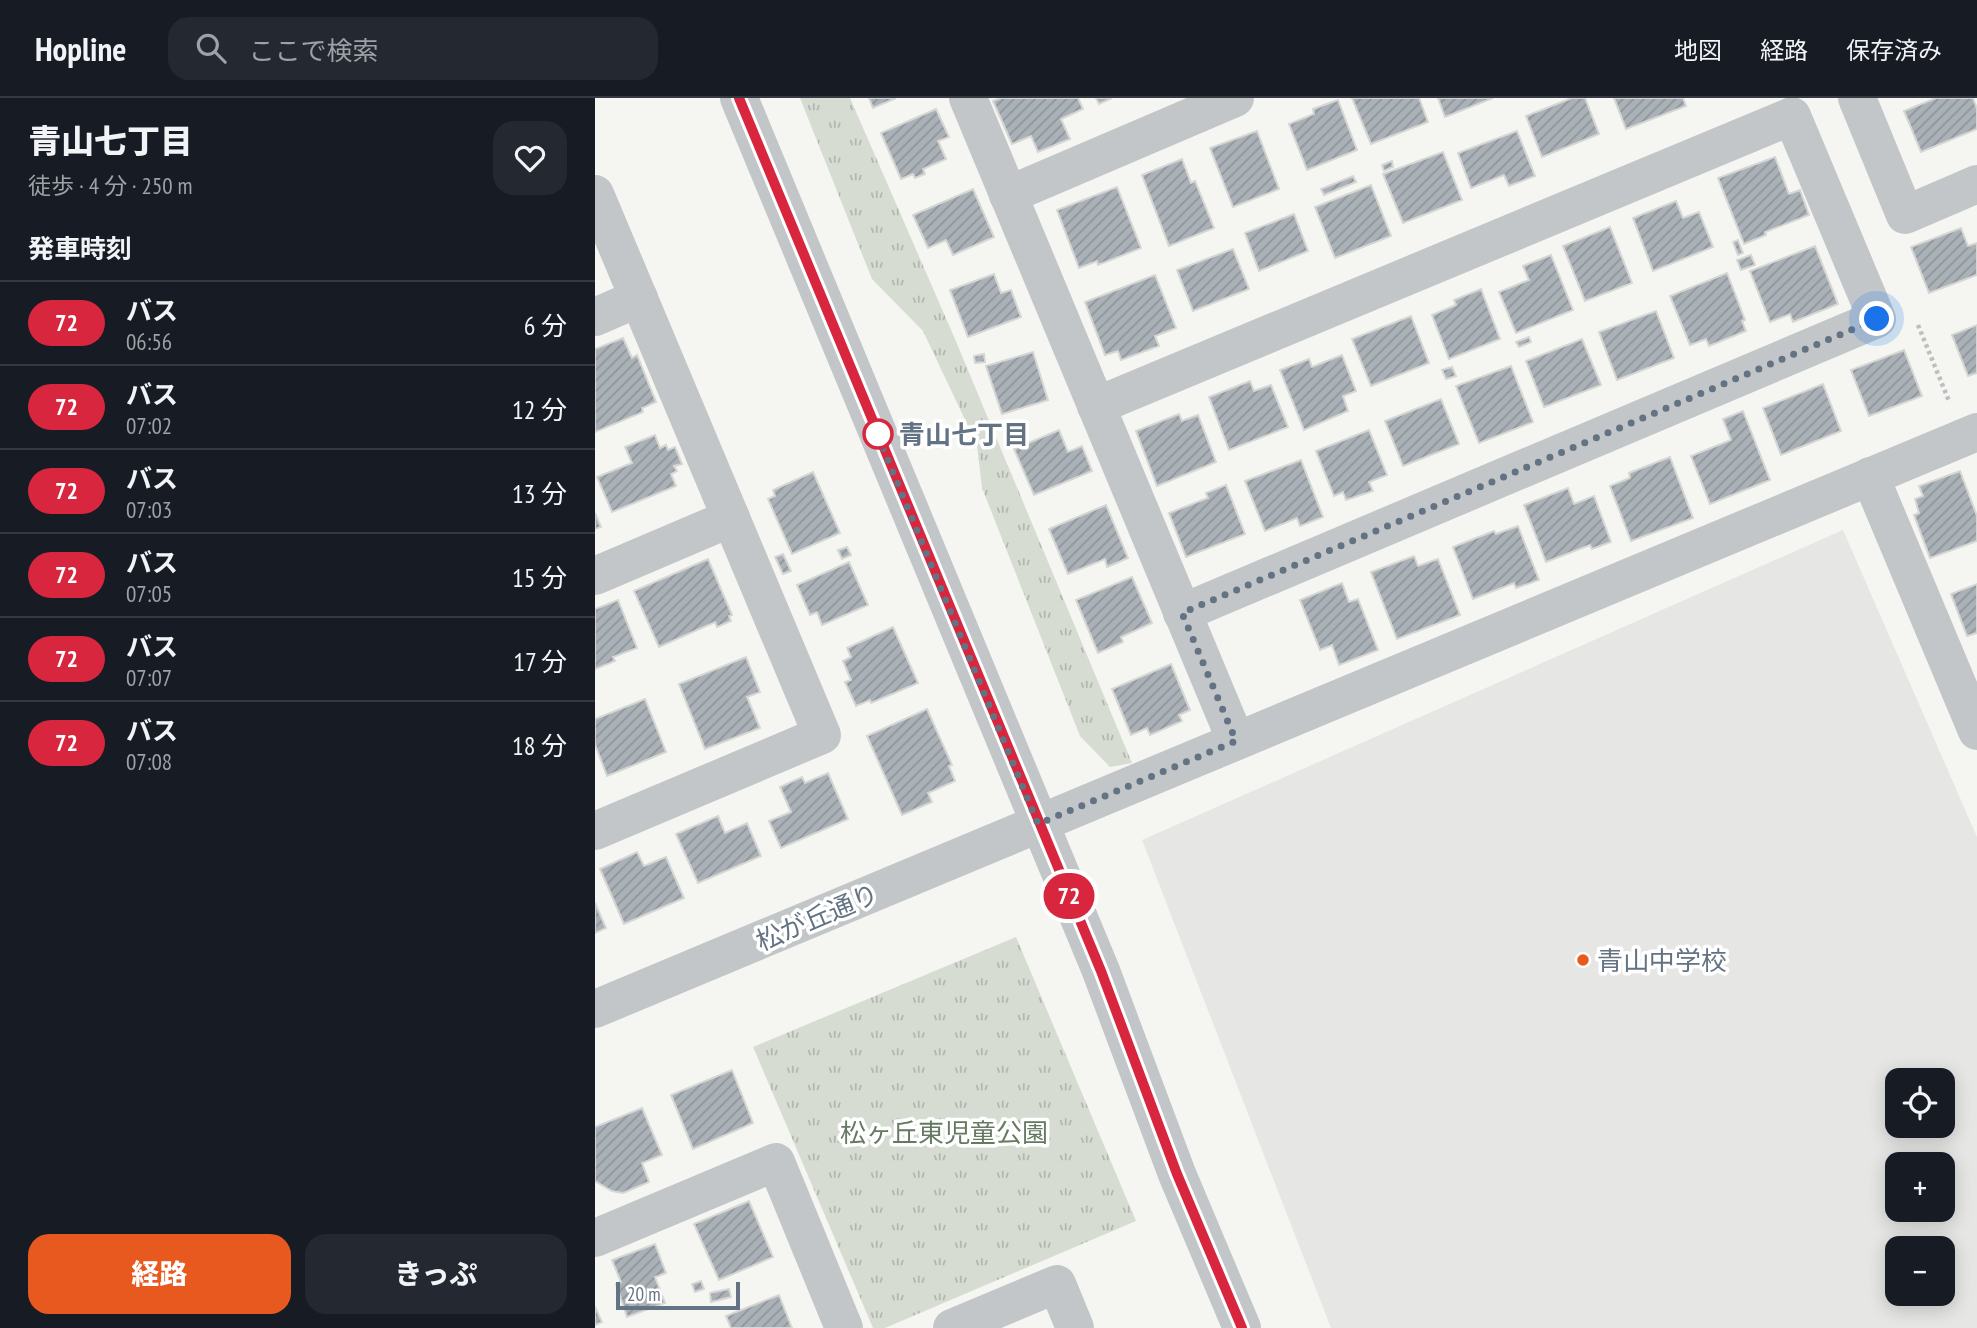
<!DOCTYPE html>
<html lang="ja">
<head>
<meta charset="utf-8">
<style>
	:root { --surface:#171b24; --page:#242831; --text:#f1f3f6; --muted:#9ea1a6; --line:#363941; --accent:#e7591f }
	body { margin:0; font-family:"PT Sans Narrow","Noto Sans JP",sans-serif; background:var(--page); color:var(--text); height:100vh; display:flex; flex-direction:column; font-size:26px; white-space:nowrap }
	* { box-sizing:border-box; margin:0 }
	p { font-size:23px; color:var(--muted) }
	.icon { flex:none; width:38px; height:38px; fill:none; stroke:currentColor; stroke-width:2; stroke-linecap:round; stroke-linejoin:round }
	.map { position:relative; flex:1; overflow:hidden }
	.side { display:flex; flex-direction:column; background:var(--surface); width:595px }
	.side>* { flex:none }
	.badge { padding:0 14px; border-radius:23px; font-size:24px; line-height:46px }
	.controls { position:absolute; left:1290px; top:970px; display:grid; gap:14px }
	.controls a { display:grid; place-items:center; width:70px; height:70px; border-radius:14px; background:var(--surface); box-shadow:0 4px 18px #0003; font-size:35px }
	.scale { position:absolute; left:21px; bottom:18px; width:124px; box-sizing:border-box; padding-left:7px; border:4px solid #637383; border-top:0; font-size:19px; line-height:24px; white-space:nowrap; color:#637383; -webkit-text-stroke:5px #fff; paint-order:stroke }
	.you { position:absolute; width:35px; height:35px; margin:-18px; border:5px solid #fff; border-radius:50%; background:#1a73e8; box-shadow:0 0 0 10px #1a73e833 }
	.map>.badge { position:absolute; translate:-50% -50%; box-shadow:0 0 0 4px #fff }
	h2 { padding:0 28px; font-size:26px; line-height:63px }
	.round { display:grid; place-items:center; flex:none; width:74px; height:74px; border-radius:21px; background:var(--page) }
	.overview { display:flex; align-items:center; justify-content:space-between; height:119px; padding:0 28px }
	h1 { font-size:33px; font-weight:800; line-height:52px }
	.action { display:flex; gap:14px; margin-top:auto; padding:14px 28px }
	.action a { flex:1; height:80px; border-radius:21px; background:var(--accent); color:#fff; font-size:28px; font-weight:800; line-height:80px; text-align:center }
	.action a+a { background:var(--page); color:var(--text) }
	ul { padding:0; list-style:none }
	li { display:flex; align-items:center; gap:21px; height:84px; padding:0 28px; border-top:2px solid var(--line) }
	li div { flex:1 }
	li b { display:block; font-size:26px }
	li em { font-style:normal }
	li .badge { min-width:77px; font-weight:700; text-align:center }
	header { display:flex; align-items:center; gap:42px; box-sizing:border-box; height:98px; padding:0 35px; background:var(--surface); border-bottom:2px solid var(--line) }
	header strong { font-size:33px }
	nav { display:flex; gap:38px; margin-inline-start:auto; font-size:24px }
	.search { width:490px; height:63px; background:var(--page); display:flex; align-items:center; gap:18px; box-sizing:border-box; padding:0 24px; border-radius:21px; color:var(--muted); font-size:26px }
	main { display:flex; flex:1; min-height:0 }
	.map>svg:first-child { display:block }
</style>
</head>
<body>
<header>
<strong>Hopline</strong>
<div class="search"><svg class="icon" aria-label="search" viewBox="0 0 24 24"><circle cx="10" cy="10" r="6"/><path d="M15 15l6 6"/></svg>ここで検索</div>
<nav><a>地図</a><a>経路</a><a>保存済み</a></nav>
</header>
<main>
<section class="side">
<div class="overview"><div><h1>青山七丁目</h1><p>徒歩 · 4 分 · 250 m</p></div><a class="round"><svg class="icon" aria-label="heart" viewBox="0 0 24 24"><path d="M12 20l-8-8c-3-5 5-10 8-4 3-6 11-1 8 4z"/></svg></a></div>
<h2>発車時刻</h2>
<ul>
<li><span class="badge" style="background:#d7263d;color:#fff">72</span><div><b>バス</b><p>06:56</p></div><em>6 分</em></li>
<li><span class="badge" style="background:#d7263d;color:#fff">72</span><div><b>バス</b><p>07:02</p></div><em>12 分</em></li>
<li><span class="badge" style="background:#d7263d;color:#fff">72</span><div><b>バス</b><p>07:03</p></div><em>13 分</em></li>
<li><span class="badge" style="background:#d7263d;color:#fff">72</span><div><b>バス</b><p>07:05</p></div><em>15 分</em></li>
<li><span class="badge" style="background:#d7263d;color:#fff">72</span><div><b>バス</b><p>07:07</p></div><em>17 分</em></li>
<li><span class="badge" style="background:#d7263d;color:#fff">72</span><div><b>バス</b><p>07:08</p></div><em>18 分</em></li>
</ul>
<div class="action"><a>経路</a><a>きっぷ</a></div>
</section>
<div class="map">
<svg width="1382" height="1230" viewBox="0 0 1382 1230">
	<defs>
		<pattern id="park-tufts" width="24" height="20" patternUnits="userSpaceOnUse" patternTransform="scale(1.75)"><rect width="24" height="20" fill="#d6dcd2"/><path d="M3 7l-1-3M5 7V3M7 7l1-3M15 17l-1-3M17 17v-4M19 17l1-3" fill="none" stroke="#b1b7b0"/></pattern>
		<pattern id="building-hatch" width="6" height="6" patternUnits="userSpaceOnUse" patternTransform="scale(1.75)"><rect width="6" height="6" fill="#aab2b8"/><path d="M-1 1l2-2M0 6l6-6M5 7l2-2" fill="none" stroke="#8e959b"/></pattern>
	</defs>
	<rect width="100%" height="100%" fill="#f5f5f1"/>
	<path fill="#e6e7e5" fill-rule="evenodd" d="M1248 432 1382 739V1230H736L547 742ZM1302 982H1348V1027H1302ZM1302 1066H1348V1111H1302ZM1302 1150H1348V1195H1302Z"/>
	<g fill="url(#park-tufts)">
		<polygon points="205,0 255,0 360,241 537,665 515,669 485,638 387,390 382,347 328,233 277,181"/>
		<polygon points="421,839 541,1123 290,1230 278,1230 158,949"/>
	</g>
	<g fill="url(#building-hatch)" stroke="#d6d6d4" stroke-width="2">
		<polygon points="274,0 301,0 278,10"/>
		<polygon points="406,0 483,0 488,11 466,21 475,41 443,54 436,38 417,46 398,3"/>
		<polygon points="501,0 517,0 504,6"/>
		<polygon points="757,0 824,0 833,24 776,46"/>
		<polygon points="843,0 898,0 850,19"/>
		<polygon points="977,0 990,0 1004,36 947,59 931,18"/>
		<polygon points="1019,0 1088,0 1091,8 1031,31"/>
		<polygon points="1341,0 1378,0 1382,11 1382,31 1326,54 1309,13"/>
		<polygon points="743,2 762,52 712,72 694,26 719,16 718,11"/>
		<polygon points="341,11 354,39 343,43 351,61 328,71 330,76 320,80 318,76 306,81 286,35"/>
		<polygon points="662,33 684,91 638,109 615,50"/>
		<polygon points="922,33 940,78 914,88 909,77 876,90 863,55"/>
		<polygon points="848,54 867,102 808,125 788,76"/>
		<polygon points="1180,59 1194,96 1205,92 1214,117 1170,134 1171,137 1149,146 1123,80"/>
		<polygon points="587,61 596,85 600,83 619,130 574,148 547,77"/>
		<polygon points="797,63 798,69 789,73 787,67"/>
		<polygon points="758,78 761,84 729,97 726,91"/>
		<polygon points="776,87 796,138 740,160 720,109"/>
		<polygon points="522,89 546,150 503,167 502,163 484,170 462,112"/>
		<polygon points="378,91 399,139 358,157 351,142 333,150 318,117"/>
		<polygon points="1081,103 1088,120 1104,114 1118,149 1058,173 1038,120"/>
		<polygon points="699,116 713,153 664,173 650,135"/>
		<polygon points="1015,129 1037,185 990,203 968,148"/>
		<polygon points="1366,130 1373,148 1382,145 1382,177 1334,195 1316,149"/>
		<polygon points="1143,142 1148,155 1143,157 1138,144"/>
		<polygon points="1220,148 1243,206 1198,224 1195,216 1175,224 1155,173"/>
		<polygon points="638,151 654,191 598,213 582,172"/>
		<polygon points="956,157 978,212 921,235 904,194 934,182 928,168"/>
		<polygon points="1156,157 1160,167 1146,172 1142,162"/>
		<polygon points="1132,175 1150,222 1147,223 1151,233 1114,248 1111,241 1095,247 1075,198"/>
		<polygon points="399,176 406,195 416,192 426,219 373,239 355,192"/>
		<polygon points="560,177 581,230 560,238 564,248 526,262 523,253 510,257 490,204"/>
		<polygon points="886,191 905,241 854,261 837,217 861,207 859,202"/>
		<polygon points="1061,213 1079,260 1022,282 1004,234"/>
		<polygon points="816,218 834,265 776,288 757,241"/>
		<polygon points="1382,227 1382,275 1373,278 1357,237"/>
		<polygon points="934,239 936,244 924,249 921,244"/>
		<polygon points="28,240 37,260 42,257 61,304 47,310 48,314 0,334 0,251"/>
		<polygon points="987,241 1006,287 949,309 931,263"/>
		<polygon points="1309,252 1327,298 1274,318 1256,272"/>
		<polygon points="438,254 453,302 407,316 391,268"/>
		<polygon points="389,256 390,264 380,265 379,258"/>
		<polygon points="747,257 761,293 748,298 753,313 709,332 685,272 714,261 717,269"/>
		<polygon points="916,268 938,324 884,345 861,288"/>
		<polygon points="857,269 861,278 851,281 847,272"/>
		<polygon points="655,283 659,293 676,287 693,329 634,352 614,299"/>
		<polygon points="1228,286 1246,333 1186,357 1168,310"/>
		<polygon points="846,301 864,346 808,368 790,323"/>
		<polygon points="1148,313 1175,382 1115,406 1096,358 1136,342 1128,321"/>
		<polygon points="584,316 587,323 603,317 621,364 562,388 541,333"/>
		<polygon points="464,332 473,354 487,348 497,373 439,397 419,351"/>
		<polygon points="774,332 792,377 774,384 778,393 751,402 748,394 739,398 721,353"/>
		<polygon points="60,337 65,350 71,347 73,352 80,349 87,366 79,368 82,373 76,376 81,388 17,414 2,379 37,365 30,349"/>
		<polygon points="1075,359 1098,420 1036,443 1015,388 1035,380 1034,375"/>
		<polygon points="706,362 728,419 705,428 702,420 670,433 650,383"/>
		<polygon points="1365,373 1382,418 1382,443 1335,460 1319,417 1324,415 1320,401 1328,398 1324,388"/>
		<polygon points="218,374 245,435 197,456 173,401 180,398 178,392"/>
		<polygon points="631,387 650,436 591,459 574,415 613,400 611,395"/>
		<polygon points="973,390 979,406 999,398 1016,444 997,451 995,447 951,464 929,407"/>
		<polygon points="511,407 533,460 512,469 510,461 473,476 454,431"/>
		<polygon points="0,415 6,429 0,431"/>
		<polygon points="923,428 944,482 921,490 919,485 878,501 858,449 899,433 901,436"/>
		<polygon points="252,449 256,457 247,461 243,452"/>
		<polygon points="188,456 196,473 188,476 180,459"/>
		<polygon points="819,458 823,468 843,461 865,517 802,541 776,474"/>
		<polygon points="113,461 137,517 134,518 136,523 122,529 120,524 64,549 39,493"/>
		<polygon points="254,464 273,507 227,527 222,514 215,517 202,487"/>
		<polygon points="537,479 557,525 526,539 528,544 503,555 481,502"/>
		<polygon points="747,485 754,504 763,501 783,552 744,567 737,547 725,552 705,502"/>
		<polygon points="1382,486 1382,535 1372,538 1356,496"/>
		<polygon points="23,502 42,550 18,559 20,563 0,571 0,511"/>
		<polygon points="298,529 323,585 276,605 275,602 261,608 250,584 256,582 248,563 256,559 252,550"/>
		<polygon points="151,559 165,594 152,599 165,630 110,651 84,586"/>
		<polygon points="576,566 595,612 584,617 587,623 555,637 552,630 536,637 517,591"/>
		<polygon points="50,601 71,654 12,678 0,646 0,621"/>
		<polygon points="332,611 357,667 354,668 360,683 333,695 337,704 307,717 272,638"/>
		<polygon points="233,675 253,721 186,750 174,723 196,714 185,689 207,679 210,685"/>
		<polygon points="123,718 130,735 152,725 166,758 103,785 81,736"/>
		<polygon points="42,754 49,768 71,759 89,800 29,826 5,771"/>
		<polygon points="0,805 11,830 0,835"/>
		<polygon points="137,972 158,1025 98,1051 76,997"/>
		<polygon points="47,1010 67,1057 47,1065 54,1084 28,1095 17,1093 0,1083 0,1029"/>
		<polygon points="154,1103 178,1159 124,1182 99,1126"/>
		<polygon points="60,1146 71,1175 60,1179 70,1205 32,1219 21,1186 26,1184 17,1162"/>
		<polygon points="106,1183 109,1191 100,1194 97,1186"/>
		<polygon points="134,1191 136,1199 116,1204 115,1195"/>
		<polygon points="184,1197 197,1230 136,1230 131,1218"/>
		<polygon points="0,1209 7,1224 0,1227"/>
	</g>
	<g fill="none" stroke-linecap="round" stroke-linejoin="round">
		<polyline stroke="#bcbec0" stroke-width="4.5" stroke-dasharray="3.5 3.5" stroke-linecap="butt" points="1323,227 1354,303"/>
		<g stroke="#c2c6c9" stroke-width="38">
			<polyline points="144,0 506,873 582,1076 647,1230"/>
			<polyline points="373,0 641,643"/>
			<polyline points="1262,0 1310,117 1382,86"/>
			<polyline points="0,96 227,637 0,733"/>
			<polyline points="413,97 640,0"/>
			<polyline points="0,219 44,200"/>
			<polyline points="501,308 1197,18 1282,221 587,515"/>
			<polyline points="1275,378 1382,633"/>
			<polyline points="0,478 136,420"/>
			<polyline points="0,911 1382,334"/>
			<polyline points="0,1140 181,1064 249,1230"/>
			<polyline points="357,1230 462,1186 480,1230"/>
		</g>
	</g>
	<g fill="none" stroke-linecap="round" stroke-linejoin="round">
		<g stroke="#fff" stroke-width="16">
			<polyline id="line" points="144,0 506,873 582,1076 647,1230"/>
		</g>
		<use href="#line" stroke="#d7263d" stroke-width="10"/>
		<polyline stroke="#637383" stroke-width="7" stroke-dasharray="0 12.6" points="283,336 278,326 443,726 641,643 587,515 1282,221"/>
	</g>
	<circle fill="#fff" stroke="#d7263d" stroke-width="3.5" cx="283" cy="336" r="14"/>
	<circle fill="#e7591f" stroke="#fff" stroke-width="2.5" cx="988" cy="862" r="7"/>
	<g text-anchor="middle" dominant-baseline="central" stroke-width="7" stroke-linejoin="round" paint-order="stroke">
		<g font-size="26" font-weight="bold" fill="#637383" stroke="#fff" text-anchor="start">
			<text x="304" y="336">青山七丁目</text>
		</g>
		<g font-size="26" fill="#637383" stroke="#fff">
			<text transform="translate(222 819) rotate(-23)">松が丘通り</text>
		</g>
		<g font-size="26" fill="#637383" stroke="#fff" text-anchor="start">
			<text x="1002" y="862">青山中学校</text>
		</g>
		<g font-size="26" fill="#667a62" stroke="#fff">
			<text x="349" y="1034">松ヶ丘東児童公園</text>
		</g>
	</g>
</svg>
<div class="controls">
<a><svg class="icon" aria-label="locate" viewBox="0 0 24 24"><circle cx="12" cy="12" r="6"/><path d="M12 2v4M12 18v4M2 12h4M18 12h4"/></svg></a>
<a>+</a>
<a>−</a>
</div>
<div class="scale">20 m</div>
<div class="you" style="left:1282px;top:221px"></div>
<b class="badge" style="left:474px;top:798px;background:#d7263d;color:#fff">72</b>
</div>
</main>
</body>
</html>
